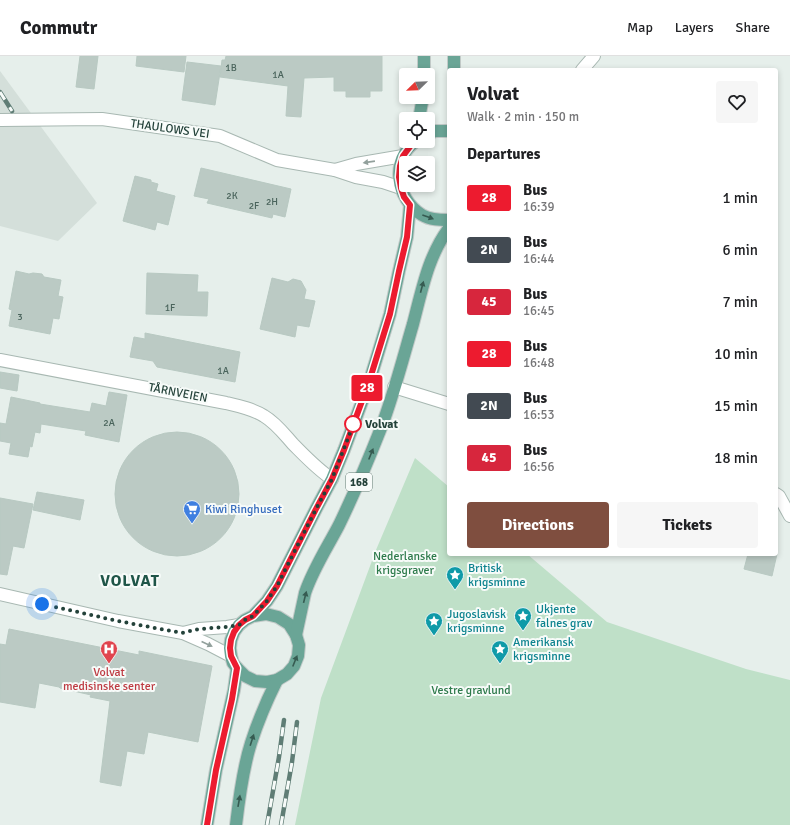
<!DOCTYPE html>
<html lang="en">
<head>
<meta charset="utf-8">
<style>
	:root { --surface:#fff; --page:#f6f6f6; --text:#202124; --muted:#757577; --line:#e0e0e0; --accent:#7f4e3f }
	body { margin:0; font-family:Signika,sans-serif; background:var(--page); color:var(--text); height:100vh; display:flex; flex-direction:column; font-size:15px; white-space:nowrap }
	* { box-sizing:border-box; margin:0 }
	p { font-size:13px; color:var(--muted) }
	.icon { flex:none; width:22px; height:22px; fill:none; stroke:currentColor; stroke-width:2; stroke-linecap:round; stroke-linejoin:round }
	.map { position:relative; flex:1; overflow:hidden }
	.panel { position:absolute; left:447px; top:12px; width:331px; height:488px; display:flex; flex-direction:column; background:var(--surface); border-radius:4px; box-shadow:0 2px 6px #0003 }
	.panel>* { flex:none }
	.badge { padding:0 8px; border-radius:3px; font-size:14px; line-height:26px }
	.needle { width:26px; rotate:247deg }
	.controls { position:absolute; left:399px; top:12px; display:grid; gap:8px }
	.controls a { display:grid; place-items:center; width:36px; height:36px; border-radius:4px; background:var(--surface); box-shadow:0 2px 6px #0003; font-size:20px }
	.you { position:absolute; width:20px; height:20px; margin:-10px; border:3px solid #fff; border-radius:50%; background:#1a73e8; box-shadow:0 0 0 6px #1a73e833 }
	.map>.badge { position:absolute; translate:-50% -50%; box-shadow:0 0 0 2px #fff }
	h2 { padding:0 20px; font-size:15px; line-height:36px }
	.round { display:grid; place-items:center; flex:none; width:42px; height:42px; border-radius:4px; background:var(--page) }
	.overview { display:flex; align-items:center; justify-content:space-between; height:68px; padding:0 20px }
	h1 { font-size:19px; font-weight:700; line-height:30px }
	.action { display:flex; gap:8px; margin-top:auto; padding:8px 20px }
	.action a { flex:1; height:46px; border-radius:4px; background:var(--accent); color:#fff; font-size:16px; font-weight:700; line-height:46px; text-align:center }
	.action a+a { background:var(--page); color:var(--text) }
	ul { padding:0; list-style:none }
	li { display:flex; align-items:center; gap:12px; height:52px; padding:0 20px }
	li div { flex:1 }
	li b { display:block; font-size:15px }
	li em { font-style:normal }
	li .badge { min-width:44px; font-weight:700; text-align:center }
	header { display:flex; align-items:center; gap:24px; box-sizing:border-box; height:56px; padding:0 20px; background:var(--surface); border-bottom:1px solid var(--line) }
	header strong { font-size:19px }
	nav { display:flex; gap:22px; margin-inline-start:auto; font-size:14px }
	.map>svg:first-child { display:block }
</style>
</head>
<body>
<header>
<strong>Commutr</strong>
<nav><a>Map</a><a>Layers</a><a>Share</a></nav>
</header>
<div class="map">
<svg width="790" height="769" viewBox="0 0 790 769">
	<rect width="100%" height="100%" fill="#e6efeb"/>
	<polygon fill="#d4dfda" points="0,15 97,147 58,185 0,170"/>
	<polygon fill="#bfe0c8" points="415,402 449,431 449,498 527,498 607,566 746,613 790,624 790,769 295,769 321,642 376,494"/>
	<g fill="#bbcac4" stroke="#b8c9c2">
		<polygon points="80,0 98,0 94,33 76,31"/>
		<polygon points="137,0 186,0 184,16 136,10"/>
		<polygon points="226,0 382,0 382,35 370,35 370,41 346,41 346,35 334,35 334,21 304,22 301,61 286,60 288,30 220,21 222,4 225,4"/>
		<polygon points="187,6 221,10 215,49 182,44"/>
		<polygon points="201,112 291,133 285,161 273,158 272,162 207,147 209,143 194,140"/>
		<polygon points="135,120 151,124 151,126 158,128 156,135 175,140 168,169 157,166 155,174 123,165"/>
		<polygon points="16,215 29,218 33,217 42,218 44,221 61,224 58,240 63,241 59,263 53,262 50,278 9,270 12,254 9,253"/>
		<polygon points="147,217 198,219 197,236 208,236 207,260 146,258"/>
		<polygon points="272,222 288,226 293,223 301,225 306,234 304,243 315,245 309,271 297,269 295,281 260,273"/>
		<polygon points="145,277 240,296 235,326 157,311 153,305 130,301 134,281 145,283"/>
		<polygon points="0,316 19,319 17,335 0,332"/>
		<polygon points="109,336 127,339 119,386 85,379 86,375 41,368 40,377 35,376 32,391 30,390 28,401 9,398 11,387 0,385 0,367 6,368 11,341 40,347 40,348 90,356 92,347 106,350"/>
		<circle cx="177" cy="438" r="62"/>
		<polygon points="37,436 84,444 80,464 33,454"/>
		<polygon points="0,442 33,448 24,492 13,490 7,519 0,518"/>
		<polygon points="748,498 777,498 772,520 744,513"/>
		<polygon points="9,573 139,599 139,595 212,610 198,686 148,676 144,698 127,695 121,730 100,726 110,645 90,641 91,639 60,632 59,631 39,627 35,652 0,646 0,588 6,589"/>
	</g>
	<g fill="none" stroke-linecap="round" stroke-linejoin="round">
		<g stroke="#a8b8b2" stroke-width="14">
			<g id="minor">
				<polyline points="0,64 102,63 220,80 277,104 335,114 356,121 383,126 401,132"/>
				<polyline points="335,114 356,108 403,100"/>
				<path d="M0 304 226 347C239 350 253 353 264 360 276 367 284 378 293 388 305 400 317 413 332 423"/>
				<polyline points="394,331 449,348"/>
				<polyline points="776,438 779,440 790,460"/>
				<polyline points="0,538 118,565 183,577 208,588 231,600"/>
				<polyline points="183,577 199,573 227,571 239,569"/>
			</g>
		</g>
		<g stroke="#a8b8b2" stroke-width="14">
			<polyline id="tertiary" points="582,14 594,0"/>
		</g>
		<g stroke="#c2cac8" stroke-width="14">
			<g id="primary">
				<polyline points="454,0 454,14"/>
				<polyline points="424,19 424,0"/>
				<polyline points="419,63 423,41"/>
				<polyline points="428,78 435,75 449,75"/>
				<path d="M416 85C390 104 396 143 422 159 430 164 440 164 449 164"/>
				<polyline points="253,560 266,558 278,561 289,568 296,579 299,589 298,600 294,610 287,618 277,624 267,626 255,625 245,620 237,612 233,607 231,600 230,592 231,584 234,576 239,569 245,564 253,560 267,545 277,530 316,453 332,423 344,394 369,327 390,258 399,215 407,181 410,149"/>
				<path d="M296 579C299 565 302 551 305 537 313 513 327 492 339 469 354 438 368 405 381 372 394 338 403 302 413 268 422 234 428 200 449 172"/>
				<polyline points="207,769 216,714 234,634 237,612"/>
				<path d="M236 769C239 743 243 712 251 687 258 665 267 644 277 624"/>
			</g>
		</g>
		<use href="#minor" stroke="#fff" stroke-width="12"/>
		<use href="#tertiary" stroke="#fff" stroke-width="12"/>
		<use href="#primary" stroke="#6aa596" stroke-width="12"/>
		<g stroke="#5f7d75" stroke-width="4.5">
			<g id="rail">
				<polyline points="0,36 12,55"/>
				<polyline points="267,769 279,701 284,664"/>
				<polyline points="281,769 292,706 297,666"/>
			</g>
		</g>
		<use href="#rail" stroke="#f7fbf9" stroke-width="3" stroke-dasharray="9" stroke-linecap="butt"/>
	</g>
	<defs><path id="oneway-solid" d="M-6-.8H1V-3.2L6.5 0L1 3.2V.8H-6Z"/></defs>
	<g fill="#92a09c">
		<use href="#oneway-solid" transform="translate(369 106) rotate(172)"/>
		<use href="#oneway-solid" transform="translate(207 588) rotate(25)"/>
	</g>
	<g fill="#365b51">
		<use href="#oneway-solid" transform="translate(428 161) rotate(20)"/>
		<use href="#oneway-solid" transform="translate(422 231) rotate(-75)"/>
		<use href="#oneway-solid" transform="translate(371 398) rotate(-68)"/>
		<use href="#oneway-solid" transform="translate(305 541) rotate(-76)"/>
		<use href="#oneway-solid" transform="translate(295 605) rotate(-68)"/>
		<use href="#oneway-solid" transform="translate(252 684) rotate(-72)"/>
		<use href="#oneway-solid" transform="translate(239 745) rotate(-80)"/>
	</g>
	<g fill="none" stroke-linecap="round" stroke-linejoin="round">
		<g stroke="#fff" stroke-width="9">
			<polyline id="line" points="207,769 216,714 232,643 237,612 231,600 230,592 231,584 234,576 239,569 245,564 253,560 267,545 277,530 316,453 332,423 344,394 369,326 390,258 399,215 407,181 410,149 404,141 401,132 399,121 400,110 403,100 412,88 413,85"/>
		</g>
		<use href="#line" stroke="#ed1b2f" stroke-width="6"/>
		<polyline stroke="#24423a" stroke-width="4" stroke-dasharray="0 7.2" points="42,548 118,565 182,577 199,573 227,571 239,569 245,564 253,560 267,545 277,530 316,453 332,423 354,367 353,368"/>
	</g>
	<defs>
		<g id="supermarket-pin" transform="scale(0.9)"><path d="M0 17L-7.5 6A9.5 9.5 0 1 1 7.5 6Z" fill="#3f7fe0" stroke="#f7fbf9"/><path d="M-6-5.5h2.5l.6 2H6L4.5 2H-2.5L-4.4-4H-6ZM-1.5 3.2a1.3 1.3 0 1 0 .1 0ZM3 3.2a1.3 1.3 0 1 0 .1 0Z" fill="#fff"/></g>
		<g id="sight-pin" transform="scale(0.9)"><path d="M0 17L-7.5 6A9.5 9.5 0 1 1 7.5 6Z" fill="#0f9aa8" stroke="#f7fbf9"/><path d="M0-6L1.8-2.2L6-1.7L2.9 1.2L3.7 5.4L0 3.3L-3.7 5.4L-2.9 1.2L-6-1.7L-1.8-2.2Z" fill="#fff"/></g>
		<g id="hospital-pin" transform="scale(0.9)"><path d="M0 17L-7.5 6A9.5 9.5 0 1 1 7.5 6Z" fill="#e0444e" stroke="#f7fbf9"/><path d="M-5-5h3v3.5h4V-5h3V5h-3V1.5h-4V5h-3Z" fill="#fff"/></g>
	</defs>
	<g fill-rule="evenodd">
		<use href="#supermarket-pin" x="192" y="453"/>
		<use href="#sight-pin" x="455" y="519"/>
		<use href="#sight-pin" x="523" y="560"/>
		<use href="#sight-pin" x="434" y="565"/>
		<use href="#hospital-pin" x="109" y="593"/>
		<use href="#sight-pin" x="500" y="593"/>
	</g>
	<circle fill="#fff" stroke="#ed1b2f" stroke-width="2" cx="353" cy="368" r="8"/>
	<g text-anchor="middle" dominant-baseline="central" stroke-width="4" stroke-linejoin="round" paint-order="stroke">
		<g font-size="10" fill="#4a645c">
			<text x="231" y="12">1B</text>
			<text x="278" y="19">1A</text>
			<text x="232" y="140">2K</text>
			<text x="272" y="146">2H</text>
			<text x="254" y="150">2F</text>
			<text x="170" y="252">1F</text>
			<text x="20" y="261">3</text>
			<text x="223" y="315">1A</text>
			<text x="109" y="367">2A</text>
		</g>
		<rect fill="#f7fbf9" stroke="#637a73" stroke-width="1" x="346" y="417" width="26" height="18" rx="3"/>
		<g font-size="11" font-weight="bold" fill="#24423a">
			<text x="359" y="426">168</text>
		</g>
		<g font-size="12" fill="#24423a" stroke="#f7fbf9">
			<text transform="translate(170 73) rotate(8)">THAULOWS VEI</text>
			<text transform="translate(178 337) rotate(11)">TÅRNVEIEN</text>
		</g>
		<g font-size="12" font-weight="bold" fill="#24423a" stroke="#f7fbf9" text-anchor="start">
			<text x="365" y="368">Volvat</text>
		</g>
		<g font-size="12" fill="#366cbe" stroke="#f7fbf9" text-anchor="start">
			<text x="205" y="453">Kiwi Ringhuset</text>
		</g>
		<g font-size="12" fill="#2d7a4b" stroke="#f7fbf9">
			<text x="405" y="500">Nederlanske<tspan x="405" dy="14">krigsgraver</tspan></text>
			<text x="471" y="634">Vestre gravlund</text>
		</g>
		<g font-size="12" fill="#0d838f" stroke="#f7fbf9" text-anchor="start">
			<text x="468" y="512">Britisk<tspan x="468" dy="14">krigsminne</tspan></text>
			<text x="536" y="553">Ukjente<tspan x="536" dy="14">falnes grav</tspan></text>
			<text x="447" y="558">Jugoslavisk<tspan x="447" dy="14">krigsminne</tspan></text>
			<text x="513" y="586">Amerikansk<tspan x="513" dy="14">krigsminne</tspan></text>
		</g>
		<g font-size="12" fill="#be3a42" stroke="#f7fbf9">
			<text x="109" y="616">Volvat<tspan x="109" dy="14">medisinske senter</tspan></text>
		</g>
		<g font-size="16" font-weight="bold" letter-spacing="1" fill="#1f5548" stroke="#f7fbf9">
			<text x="130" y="525">VOLVAT</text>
		</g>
	</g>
</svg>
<div class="controls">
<a><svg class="needle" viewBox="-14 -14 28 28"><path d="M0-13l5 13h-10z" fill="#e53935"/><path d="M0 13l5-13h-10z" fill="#757577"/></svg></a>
<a><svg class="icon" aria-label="locate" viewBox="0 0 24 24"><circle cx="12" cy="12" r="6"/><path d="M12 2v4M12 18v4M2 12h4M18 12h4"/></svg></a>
<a><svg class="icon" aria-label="layers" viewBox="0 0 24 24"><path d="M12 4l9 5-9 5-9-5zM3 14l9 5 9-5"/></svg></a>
</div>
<div class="you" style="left:42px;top:548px"></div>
<b class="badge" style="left:367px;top:332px;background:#ed1b2f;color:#fff">28</b>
<section class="panel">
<div class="overview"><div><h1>Volvat</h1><p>Walk · 2 min · 150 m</p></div><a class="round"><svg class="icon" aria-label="heart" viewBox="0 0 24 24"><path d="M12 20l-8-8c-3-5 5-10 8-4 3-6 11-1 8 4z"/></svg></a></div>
<h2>Departures</h2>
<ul>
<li><span class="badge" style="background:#ed1b2f;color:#fff">28</span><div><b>Bus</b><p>16:39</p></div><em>1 min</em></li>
<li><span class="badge" style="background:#424a52;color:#fff">2N</span><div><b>Bus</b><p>16:44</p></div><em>6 min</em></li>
<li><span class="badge" style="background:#d7263d;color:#fff">45</span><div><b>Bus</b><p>16:45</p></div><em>7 min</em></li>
<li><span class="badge" style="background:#ed1b2f;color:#fff">28</span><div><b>Bus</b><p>16:48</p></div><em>10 min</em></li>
<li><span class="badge" style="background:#424a52;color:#fff">2N</span><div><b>Bus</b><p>16:53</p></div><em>15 min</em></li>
<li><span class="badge" style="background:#d7263d;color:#fff">45</span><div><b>Bus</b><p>16:56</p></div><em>18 min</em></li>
</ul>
<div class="action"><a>Directions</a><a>Tickets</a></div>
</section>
</div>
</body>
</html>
